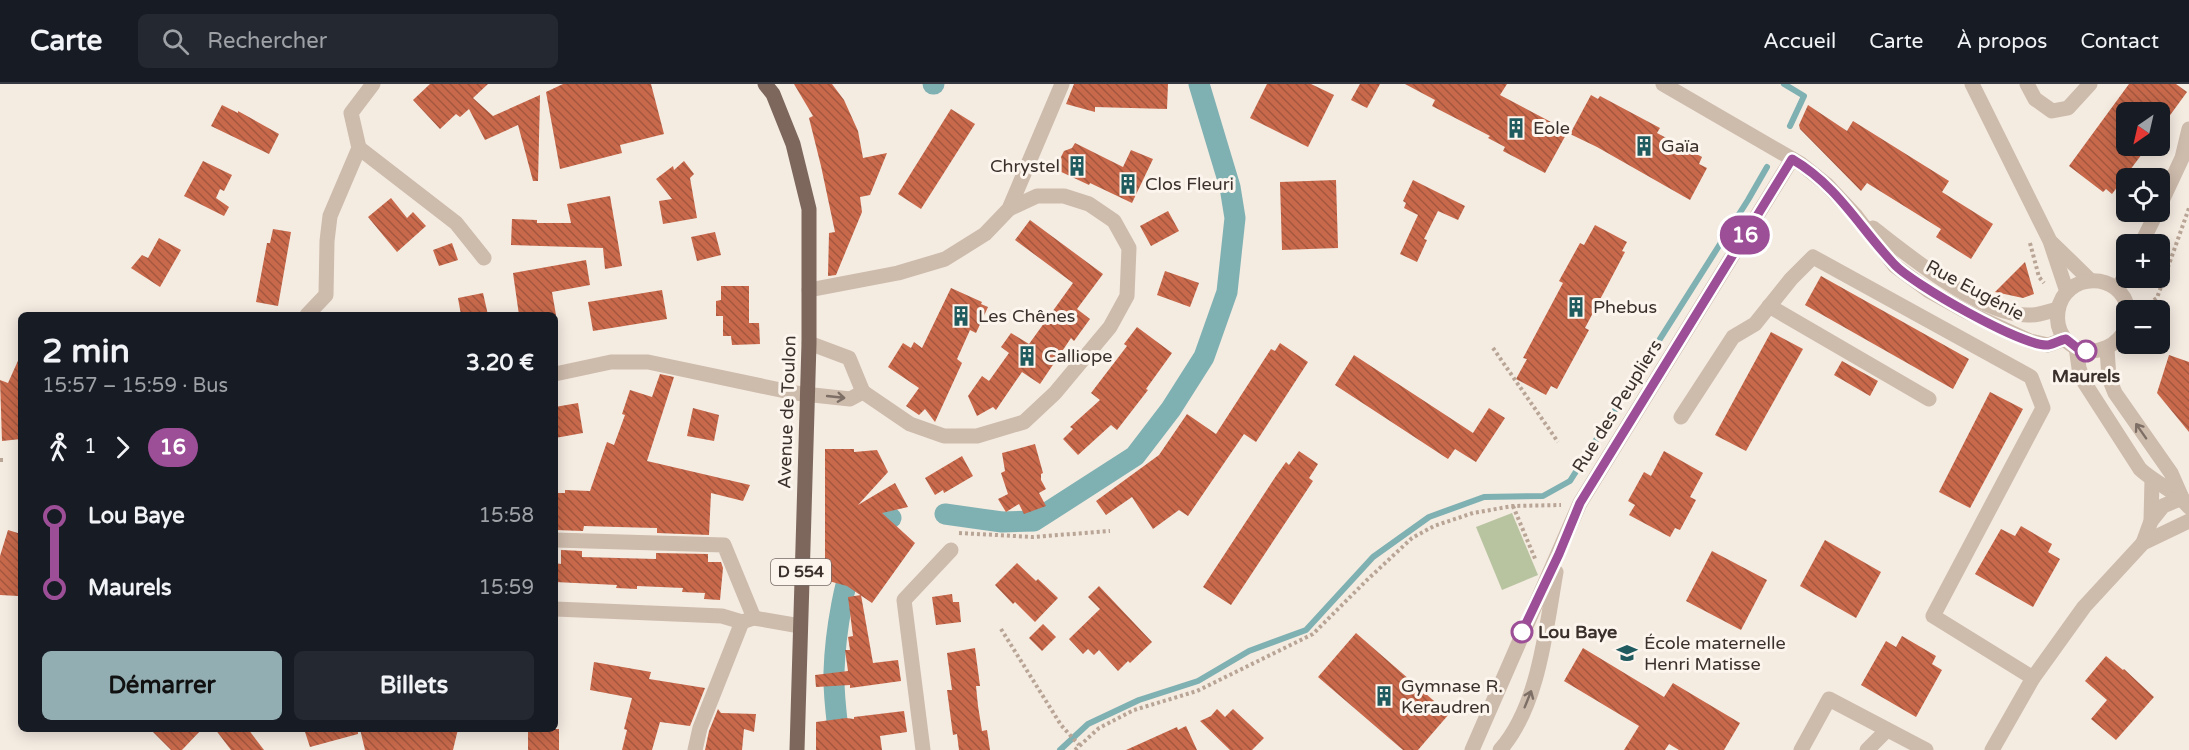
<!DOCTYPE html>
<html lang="fr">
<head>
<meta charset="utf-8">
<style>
	:root { --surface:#171b24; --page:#242831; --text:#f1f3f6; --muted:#9ea1a6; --line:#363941; --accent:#92aeb2 }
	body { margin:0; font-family:"Varela Round",sans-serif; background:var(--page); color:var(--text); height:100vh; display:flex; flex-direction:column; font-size:22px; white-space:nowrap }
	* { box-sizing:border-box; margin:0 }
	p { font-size:20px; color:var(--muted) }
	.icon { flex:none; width:33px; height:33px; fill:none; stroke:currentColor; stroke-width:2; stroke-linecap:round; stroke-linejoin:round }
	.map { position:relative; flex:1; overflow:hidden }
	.drawer { position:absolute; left:18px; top:228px; width:540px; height:420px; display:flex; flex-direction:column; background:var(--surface); border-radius:9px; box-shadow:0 3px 15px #0003 }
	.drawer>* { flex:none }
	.badge { padding:0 12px; border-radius:20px; font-size:21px; line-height:39px }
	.needle { width:39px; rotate:214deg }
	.buttons { position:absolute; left:2116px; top:18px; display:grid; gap:12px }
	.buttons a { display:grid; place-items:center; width:54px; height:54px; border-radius:9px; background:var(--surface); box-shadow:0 3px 15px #0003; font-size:30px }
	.map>.badge { position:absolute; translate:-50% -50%; box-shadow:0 0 0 3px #fff }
	.legs { display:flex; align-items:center; gap:9px; height:66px; padding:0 24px; font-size:20px }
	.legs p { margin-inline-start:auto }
	.head { display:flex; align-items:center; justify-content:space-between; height:102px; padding:0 24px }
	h1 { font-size:33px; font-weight:800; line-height:45px }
	.primary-button { display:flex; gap:12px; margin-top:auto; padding:12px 24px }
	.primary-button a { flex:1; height:69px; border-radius:9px; background:var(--accent); color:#111; font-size:24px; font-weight:800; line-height:69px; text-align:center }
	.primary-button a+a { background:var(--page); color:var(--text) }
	ul { padding:0 24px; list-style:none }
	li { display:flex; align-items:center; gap:21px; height:72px; font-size:22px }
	li i { display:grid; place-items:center; width:9px; height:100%; margin:0 8px; background:currentColor }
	li i::after { content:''; width:15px; height:15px; margin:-8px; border:4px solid; border-radius:50%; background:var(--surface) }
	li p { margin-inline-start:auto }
	li:first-child i { background:linear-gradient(#0000 50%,currentColor 0) }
	li:last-child i { background:linear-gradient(currentColor 50%,#0000 0) }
	header { display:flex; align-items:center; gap:36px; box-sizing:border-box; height:84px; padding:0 30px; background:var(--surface); border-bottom:2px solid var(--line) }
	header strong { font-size:28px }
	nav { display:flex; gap:33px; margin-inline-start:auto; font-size:21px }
	.search { width:420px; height:54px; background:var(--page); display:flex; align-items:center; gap:15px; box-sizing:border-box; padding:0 21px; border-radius:9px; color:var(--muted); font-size:22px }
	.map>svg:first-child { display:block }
</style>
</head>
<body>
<header>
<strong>Carte</strong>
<div class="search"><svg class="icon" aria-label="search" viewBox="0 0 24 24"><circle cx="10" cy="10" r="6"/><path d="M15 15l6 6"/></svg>Rechercher</div>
<nav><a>Accueil</a><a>Carte</a><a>À propos</a><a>Contact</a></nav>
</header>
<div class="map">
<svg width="2189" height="666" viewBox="0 0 2189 666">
	<defs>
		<pattern id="building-back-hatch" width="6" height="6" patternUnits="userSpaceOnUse" patternTransform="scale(1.5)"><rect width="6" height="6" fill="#c8694b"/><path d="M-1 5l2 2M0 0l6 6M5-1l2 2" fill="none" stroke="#a4573f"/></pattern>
	</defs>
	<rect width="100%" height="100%" fill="#f4ebe1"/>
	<polygon fill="#b8c4a0" points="1512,429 1538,491 1502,506 1476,443"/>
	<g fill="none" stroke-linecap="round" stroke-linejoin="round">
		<g stroke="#7fb0b2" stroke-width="6">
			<polyline points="1784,0 1804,12 1790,42"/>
			<polyline points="1060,666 1088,640 1139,616 1198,597 1249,567 1306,546 1373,473 1429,433 1484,413 1543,412 1570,397 1748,116 1767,83"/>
		</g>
		<g stroke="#7fb0b2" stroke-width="21">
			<polyline points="933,0 934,0"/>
			<polyline points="945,430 1002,438 1034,437 1135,372 1171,325 1204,273 1227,208 1235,134 1230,103 1199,0"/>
			<path d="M840 666C838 640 833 613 834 588 835 554 844 485 863 458 870 448 881 441 891 434"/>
		</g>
	</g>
	<g fill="url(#building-back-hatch)">
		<polygon points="430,0 488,0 473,14 493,32 540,11 538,97 533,97 518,41 485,56 469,25 460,33 456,30 440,45 413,16"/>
		<polygon points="563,0 651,0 664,50 620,61 622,69 560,85 546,8"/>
		<polygon points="794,0 832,0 844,16 858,47 863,74 887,69 870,111 860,113 862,128 836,191 828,192 829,149 835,148 821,82 809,34 813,32"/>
		<polygon points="1074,0 1168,0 1167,25 1095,23 1095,28 1066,20"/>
		<polygon points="1267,0 1311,0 1334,11 1308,63 1250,34"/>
		<polygon points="1360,0 1380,0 1367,24 1351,16"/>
		<polygon points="1405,0 1507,0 1500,11 1568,47 1545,89 1503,67 1505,63 1488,54 1490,52 1432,22 1435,16"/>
		<polygon points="2129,0 2176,0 2187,8 2160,45 2160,28 2127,28 2127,62 2148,62 2112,110 2106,105 2103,108 2069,82"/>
		<polygon points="1591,11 1598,15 1600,12 1660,44 1657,49 1702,73 1699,80 1707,84 1690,116 1597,63 1570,50"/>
		<polygon points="222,21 238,29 238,27 279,50 269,70 211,42"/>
		<polygon points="1808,21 1847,47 1853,37 1949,97 1942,108 1993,140 1971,175 1936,153 1941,145 1867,99 1861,107 1800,45 1799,41"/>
		<polygon points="951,25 975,40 921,125 898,110"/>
		<polygon points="1075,59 1123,83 1131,66 1153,75 1132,119 1090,99 1089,101 1055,85 1064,67 1072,64"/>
		<polygon points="203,77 232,91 224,107 220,105 216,114 229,123 224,132 184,112"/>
		<polygon points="684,77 694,90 690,94 697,134 663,140 659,117 672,115 656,95 673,82 674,86"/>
		<polygon points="1336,96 1338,164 1282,166 1280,98"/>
		<polygon points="1413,96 1465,122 1458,136 1438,127 1424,155 1427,156 1417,178 1400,170 1418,131 1404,124 1406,119 1403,117"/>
		<polygon points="610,112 622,182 605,185 603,164 511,161 512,135 537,136 537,139 571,139 567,120"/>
		<polygon points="391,114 407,134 413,128 426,142 397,168 368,133"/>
		<polygon points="1168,127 1179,147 1151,162 1140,142"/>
		<polygon points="1030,136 1103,190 1077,225 1090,235 1074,257 1071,254 1040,300 1022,288 996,326 993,323 977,332 968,312 982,292 989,297 1009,269 1001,263 1011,249 1029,260 1073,199 1015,156"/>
		<polygon points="1595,141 1627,158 1622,167 1625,168 1585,244 1589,246 1557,305 1551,302 1546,311 1516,295 1527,275 1523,274 1563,199 1559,197 1580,159 1584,161"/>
		<polygon points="273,145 291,148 278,222 256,218 267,159 270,159"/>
		<polygon points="715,148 721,171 697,177 691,153"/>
		<polygon points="159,154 181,166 160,203 131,184 142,171 148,174"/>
		<polygon points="452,159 458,176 439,182 433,166"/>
		<polygon points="586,176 590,201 552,208 556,231 519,231 513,189"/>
		<polygon points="2025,178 2034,210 2023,214 1995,208"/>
		<polygon points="1165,187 1199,199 1190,223 1157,211"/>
		<polygon points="1821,192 1969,275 1953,305 1805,221"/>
		<polygon points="721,202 749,202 749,239 759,239 760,260 732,261 731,252 723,252 723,232 716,232 716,217 721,216"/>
		<polygon points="951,204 982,218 981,220 988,223 976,249 970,246 957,275 962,279 935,338 925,325 919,331 906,322 919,304 888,283 903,259 911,264 914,258 922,264"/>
		<polygon points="662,206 667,235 593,247 588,218"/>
		<polygon points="483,209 488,231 461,231 458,214"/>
		<polygon points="1137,243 1172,269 1146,305 1148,306 1117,346 1111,341 1078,371 1063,355 1073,345 1070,343 1100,316 1091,309 1127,262 1124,260"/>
		<polygon points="1771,248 1803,265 1746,367 1715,351"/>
		<polygon points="1280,259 1308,278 1256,358 1244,350 1188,432 1179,426 1153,445 1132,413 1106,431 1096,417 1159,371 1187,330 1216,350 1271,265 1275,267"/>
		<polygon points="21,270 21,355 2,357 0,296 8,299"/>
		<polygon points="1354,271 1473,349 1489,324 1505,334 1476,378 1455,365 1448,375 1335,301"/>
		<polygon points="2169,271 2189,278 2189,348 2157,309"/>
		<polygon points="1842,277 1878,297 1870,312 1834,291"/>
		<polygon points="660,290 674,293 647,377 750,401 743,417 711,409 709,451 657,449 657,444 618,443 584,442 583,447 555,446 555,409 565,409 565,406 590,407 607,358 614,361 625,331 622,330 630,306 652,313"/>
		<polygon points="1990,308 2023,325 1970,424 1939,408"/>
		<polygon points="578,319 583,349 555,354 555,323"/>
		<polygon points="693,324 719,331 714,357 687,352"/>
		<polygon points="1035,360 1043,389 1041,390 1041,396 1046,405 1039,409 1046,422 1024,430 1019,420 1006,428 998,415 1008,410 1001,389 1005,387 1002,369"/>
		<polygon points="825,365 854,365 854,368 877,366 888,388 858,421 895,399 908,423 882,429 915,459 872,519 847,502 825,496"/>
		<polygon points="1299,367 1318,380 1309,394 1313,397 1231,521 1203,503 1276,392 1286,378 1289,381"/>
		<polygon points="1664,367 1703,389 1690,413 1696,416 1680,446 1675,444 1670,453 1629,431 1635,421 1628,417 1644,388 1651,392"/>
		<polygon points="962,372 973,392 944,409 943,406 935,411 925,394"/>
		<polygon points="2021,442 2052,460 2048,468 2060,475 2033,523 1975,490 2001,445 2015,452"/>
		<polygon points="8,446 21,450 21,505 18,505 18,512 0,511 0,472"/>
		<polygon points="1825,456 1881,488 1856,534 1800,502"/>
		<polygon points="561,466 582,467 582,473 656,475 656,469 708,470 708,478 721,478 723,484 720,516 704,515 705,509 682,508 683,504 637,502 637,505 616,504 617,501 555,498 555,479 561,480"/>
		<polygon points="1712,467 1767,496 1741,546 1686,517"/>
		<polygon points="1017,479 1036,497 1038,495 1058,514 1035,538 1015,518 1013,520 995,501"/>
		<polygon points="1099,502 1152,558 1130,579 1128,577 1118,587 1099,566 1094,571 1088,565 1083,570 1069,555 1100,525 1088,513"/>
		<polygon points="952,510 953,518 959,518 961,538 936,541 932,513"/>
		<polygon points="861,511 873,579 898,576 901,597 850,604 850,601 816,603 815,591 848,587 845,566 850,566 848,553 853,552 848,513"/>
		<polygon points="1043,540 1056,553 1042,567 1029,554"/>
		<polygon points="1356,549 1449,630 1418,666 1403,666 1318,593"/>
		<polygon points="1902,552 1936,572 1932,580 1942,586 1916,633 1861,601 1886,557 1896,563"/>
		<polygon points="975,564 980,602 976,602 978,622 982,647 987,646 990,666 959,666 957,650 953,651 947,606 952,606 947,569"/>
		<polygon points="1583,564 1664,613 1673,599 1740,639 1724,666 1679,666 1669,660 1665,666 1624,666 1639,642 1564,597"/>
		<polygon points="2106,572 2123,586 2124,585 2154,613 2116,656 2091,635 2107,616 2085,597"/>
		<polygon points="594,578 651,588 649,595 705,604 690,642 660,638 652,666 622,666 627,646 624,645 632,614 590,606"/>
		<polygon points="718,625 721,629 756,630 754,648 744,645 742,666 705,666 709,647"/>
		<polygon points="1217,625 1225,633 1233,625 1264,654 1252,666 1230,666 1200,637 1211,632"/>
		<polygon points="904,627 907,648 880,652 882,666 816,666 816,638 846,634 854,635 854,633"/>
		<polygon points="1186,642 1197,666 1126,666 1177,643 1178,646"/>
		<polygon points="150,645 202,645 182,666 171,666"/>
		<polygon points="215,645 248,645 264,666 231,666"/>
		<polygon points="304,645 358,645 358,650 310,663"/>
		<polygon points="360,645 458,645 453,666 365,666"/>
		<rect x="528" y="645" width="31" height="21"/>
	</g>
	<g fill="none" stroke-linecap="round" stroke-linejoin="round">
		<g stroke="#b9a596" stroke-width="4" stroke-dasharray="3 3" stroke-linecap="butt">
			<polyline points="2030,159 2039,193 2044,199"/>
			<polyline points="2144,223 2157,214 2189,124"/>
			<polyline points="1493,264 1558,358"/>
			<polyline points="0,376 3,376"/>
			<polyline points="1513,422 1536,477"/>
			<polyline points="959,449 1033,453 1110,447"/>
			<polyline points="1001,545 1061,641 1079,661"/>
			<polyline points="1075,666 1099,644 1134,626 1197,607 1313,550 1367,496 1412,454 1434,442 1473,429 1513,422 1561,421"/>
		</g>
		<g stroke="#cdbbac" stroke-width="15">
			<polyline points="1663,0 1801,80 1826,100 1856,132 1895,182 1929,207 1967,228 2030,257 2048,261 2065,255"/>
			<polyline points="1972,0 2050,157 2067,208"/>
			<polyline points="2027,0 2035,15 2052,27 2068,24 2090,0"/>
			<polyline points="359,64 456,139 484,174"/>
			<polyline points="2160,121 2182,74 2189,45"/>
			<path d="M1873 144C1909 172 1984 234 2031 231 2040 231 2049 227 2058 225"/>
			<polyline points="2052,159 2090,196"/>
			<polyline points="2141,160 2157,128"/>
			<polyline points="2117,205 2127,189"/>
			<polyline points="809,206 898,189 945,175 985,150 1009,125 1062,0"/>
			<polyline points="1769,222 1929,315"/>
			<polyline points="307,231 326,211 327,157 330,132 359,64 351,29 373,0"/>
			<path d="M2127 243C2107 283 2052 269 2058 227 2064 187 2122 187 2128 226"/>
			<polyline points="809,259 849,274 863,308"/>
			<path d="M2076 263 2079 284 2084 298 2140 385C2155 399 2176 407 2189 423"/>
			<polyline points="2107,265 2109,294 2115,309 2171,389 2182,414"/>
			<polyline points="555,290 611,278 648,278 795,309 850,315 863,308"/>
			<polyline points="863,308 910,340 944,352 977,352 1024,338 1055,309 1110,243 1127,212 1129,164 1114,137 1089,120 1064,112 1037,112 1009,125"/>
			<polyline points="1681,333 1733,253 1755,240 1791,195 1813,173 2031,293 2043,324 1933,532 2033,594"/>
			<polyline points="2151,437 2163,422 2182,414"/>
			<polyline points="555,456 724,461 754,534"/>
			<polyline points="2143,459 2151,437 2152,396"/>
			<polyline points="555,525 722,532 742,538 754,534 800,542"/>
			<polyline points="695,666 700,644 742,538"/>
			<polyline points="923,666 904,516 951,466"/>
			<polyline points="1472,666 1580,419 1792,75"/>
			<path d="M1500 666C1539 622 1546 544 1556 488"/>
			<polyline points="1801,666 1829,615 1926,666"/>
			<polyline points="1867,666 1887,646"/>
			<polyline points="1992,666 2033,594 2084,523 2143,459 2189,437"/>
		</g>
		<polyline stroke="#7d675c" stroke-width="15" points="765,0 773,10 793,60 809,125 809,259 797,666"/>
	</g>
	<defs><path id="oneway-shaft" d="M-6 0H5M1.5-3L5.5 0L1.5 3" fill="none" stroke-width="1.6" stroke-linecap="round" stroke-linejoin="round" transform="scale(1.5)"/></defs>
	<g stroke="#7d6f65">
		<use href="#oneway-shaft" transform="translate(836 313) rotate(6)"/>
		<use href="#oneway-shaft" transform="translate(2141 347) rotate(-125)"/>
		<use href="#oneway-shaft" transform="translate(1528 615) rotate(-68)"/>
	</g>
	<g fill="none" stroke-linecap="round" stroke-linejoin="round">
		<g stroke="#fff" stroke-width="14">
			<path id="line-1" d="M1522 548 1559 470 1580 419 1792 75C1838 102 1859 143 1894 180 1912 200 2023 263 2048 261 2054 260 2060 256 2066 255L2076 263 2086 267"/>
		</g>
		<use href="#line-1" stroke="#9c4e96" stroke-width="9"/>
	</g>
	<defs>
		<g id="building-bare" transform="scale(1.62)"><path d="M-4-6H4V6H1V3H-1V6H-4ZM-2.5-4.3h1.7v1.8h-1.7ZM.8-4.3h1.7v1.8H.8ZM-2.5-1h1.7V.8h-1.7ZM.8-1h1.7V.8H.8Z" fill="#1f5a5e" stroke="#fbf5ee" stroke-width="2.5" paint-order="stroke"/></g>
		<g id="school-bare" transform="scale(1.62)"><path d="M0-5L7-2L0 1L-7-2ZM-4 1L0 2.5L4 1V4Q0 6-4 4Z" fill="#1f5a5e" stroke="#fbf5ee" stroke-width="2.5" paint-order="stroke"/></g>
	</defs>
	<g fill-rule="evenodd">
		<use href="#building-bare" x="1516" y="44"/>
		<use href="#building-bare" x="1644" y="62"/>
		<use href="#building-bare" x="1077" y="82"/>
		<use href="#building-bare" x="1128" y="100"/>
		<use href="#building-bare" x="1576" y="223"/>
		<use href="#building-bare" x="961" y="232"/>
		<use href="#building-bare" x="1027" y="272"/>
		<use href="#school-bare" x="1627" y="569"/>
		<use href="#building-bare" x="1384" y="612"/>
	</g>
	<g fill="#fff" stroke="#9c4e96" stroke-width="3">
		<circle cx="2086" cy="267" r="10"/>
		<circle cx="1522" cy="548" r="10"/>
	</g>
	<g text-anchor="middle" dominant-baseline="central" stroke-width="6" stroke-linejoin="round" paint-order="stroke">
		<rect fill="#fbf5ee" stroke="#756b66" stroke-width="1.5" x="771" y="475" width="60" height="26" rx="4.5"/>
		<g font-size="16" font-weight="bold" fill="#3b302b">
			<text x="801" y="488">D 554</text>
		</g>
		<g font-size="18" fill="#3b302b" stroke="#fbf5ee" text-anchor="start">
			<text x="1533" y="44">Eole</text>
			<text x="1661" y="62">Gaïa</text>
			<text x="1060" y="82" text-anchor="end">Chrystel</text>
			<text x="1145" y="100">Clos Fleuri</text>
			<text x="1593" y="223">Phebus</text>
			<text x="978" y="232">Les Chênes</text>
			<text x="1044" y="272">Calliope</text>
			<text x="1644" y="559">École maternelle<tspan x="1644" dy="21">Henri Matisse</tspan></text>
			<text x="1401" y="602">Gymnase R.<tspan x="1401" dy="21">Keraudren</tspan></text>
		</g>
		<g font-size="18" fill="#3b302b" stroke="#fbf5ee">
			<text transform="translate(1975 206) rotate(28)">Rue Eugénie</text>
			<text transform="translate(1617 322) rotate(-58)">Rue des Peupliers</text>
			<text transform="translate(787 328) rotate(-88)">Avenue de Toulon</text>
		</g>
		<g font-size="18" font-weight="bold" fill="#3b302b" stroke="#fbf5ee">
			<text x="2086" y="292">Maurels</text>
			<text x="1538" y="548" text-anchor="start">Lou Baye</text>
		</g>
	</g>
</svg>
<div class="buttons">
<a><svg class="needle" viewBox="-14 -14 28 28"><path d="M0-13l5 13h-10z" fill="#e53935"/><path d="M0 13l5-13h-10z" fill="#9ea1a6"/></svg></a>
<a><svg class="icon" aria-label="locate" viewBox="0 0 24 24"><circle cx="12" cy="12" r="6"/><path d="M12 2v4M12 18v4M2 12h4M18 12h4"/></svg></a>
<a>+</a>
<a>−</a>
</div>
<b class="badge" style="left:1745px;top:151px;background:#9c4e96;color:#fff">16</b>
<section class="drawer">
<div class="head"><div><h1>2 min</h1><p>15:57 – 15:59 · Bus</p></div><b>3.20 €</b></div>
<div class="legs"><svg class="icon" aria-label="walk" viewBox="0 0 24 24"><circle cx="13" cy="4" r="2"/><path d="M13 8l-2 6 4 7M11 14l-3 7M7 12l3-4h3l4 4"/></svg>1<svg class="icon" aria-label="forward" viewBox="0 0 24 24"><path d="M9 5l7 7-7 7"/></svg><b class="badge" style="background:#9c4e96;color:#fff">16</b></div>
<ul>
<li><i style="color:#9c4e96"></i><b>Lou Baye</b><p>15:58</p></li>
<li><i style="color:#9c4e96"></i><b>Maurels</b><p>15:59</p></li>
</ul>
<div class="primary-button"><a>Démarrer</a><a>Billets</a></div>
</section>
</div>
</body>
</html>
